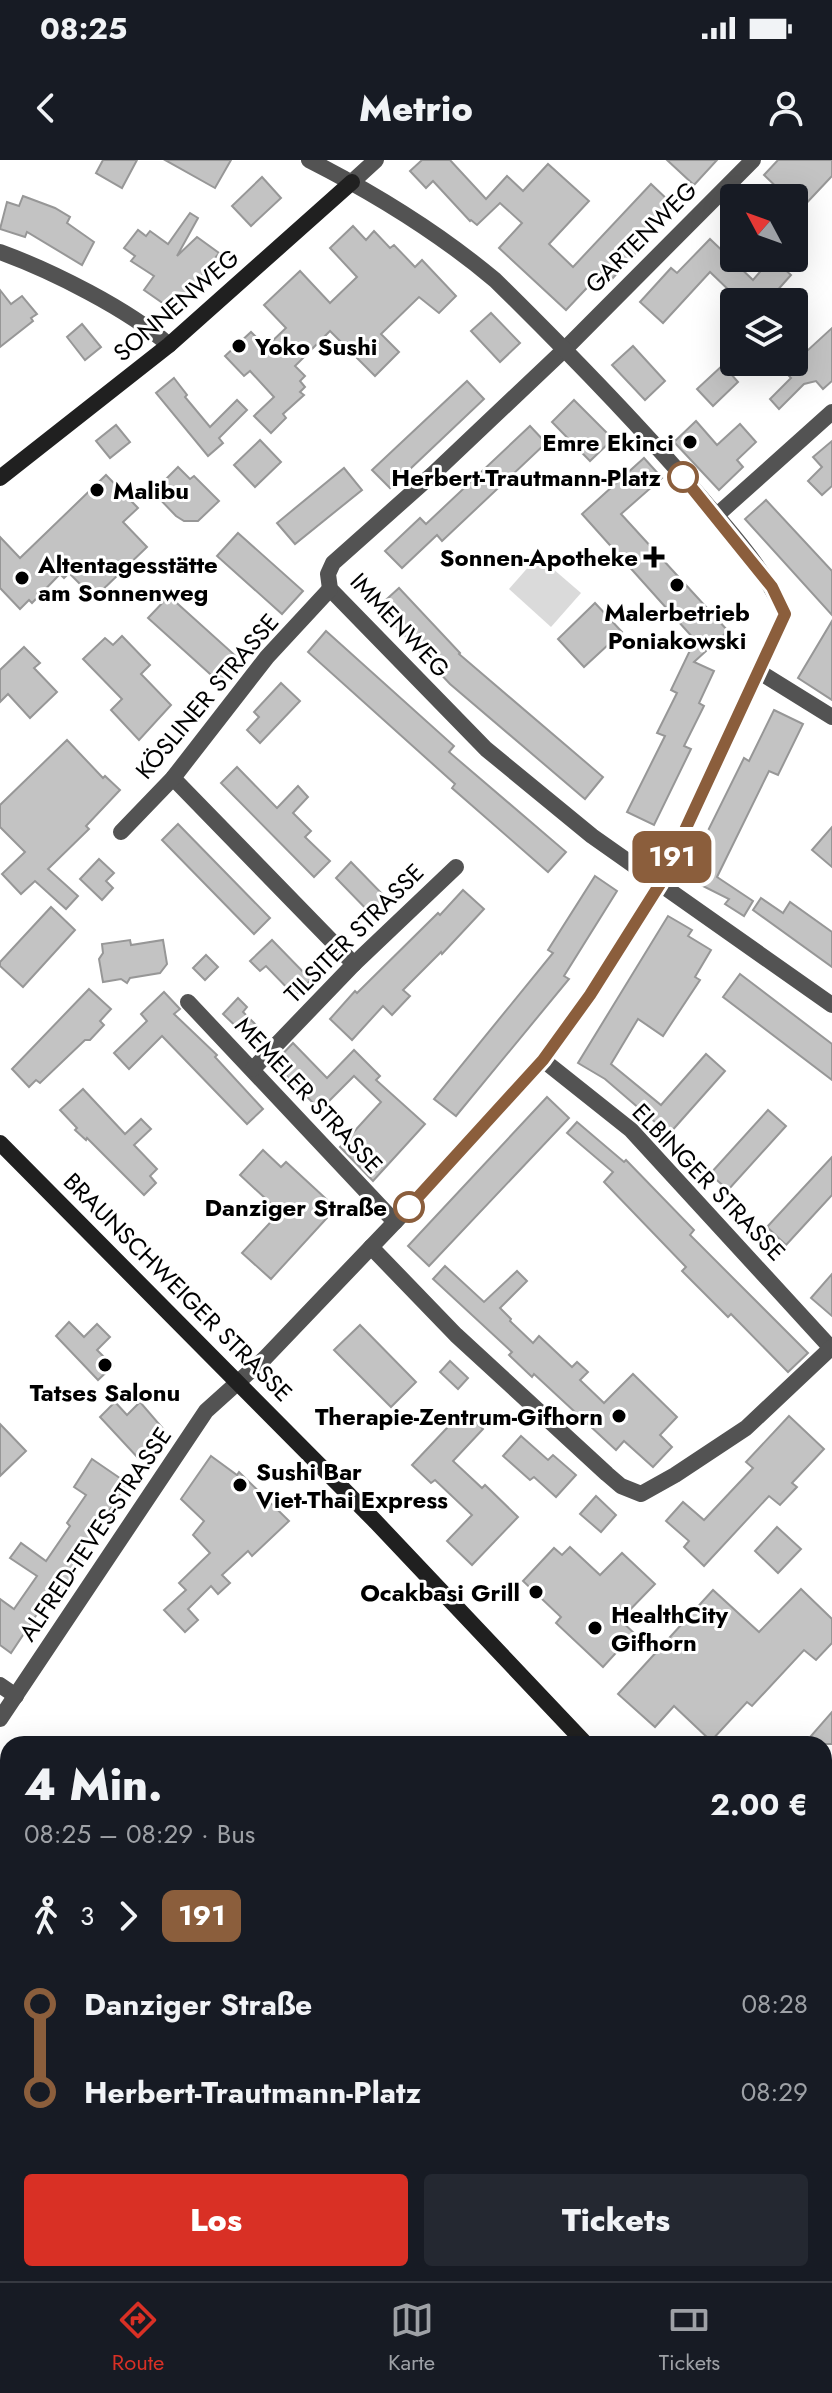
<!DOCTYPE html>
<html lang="de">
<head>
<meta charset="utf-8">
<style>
	:root { --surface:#171b24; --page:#242831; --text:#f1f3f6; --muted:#9ea1a6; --line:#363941; --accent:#d93025 }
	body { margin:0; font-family:Jost,sans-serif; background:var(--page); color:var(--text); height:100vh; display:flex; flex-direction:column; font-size:30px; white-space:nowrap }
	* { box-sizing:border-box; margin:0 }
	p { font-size:26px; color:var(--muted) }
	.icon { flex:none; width:44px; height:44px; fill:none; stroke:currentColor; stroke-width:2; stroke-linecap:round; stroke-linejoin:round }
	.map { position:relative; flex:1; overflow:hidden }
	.details { position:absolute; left:0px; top:1576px; width:832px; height:546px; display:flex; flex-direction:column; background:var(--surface); border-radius:24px 24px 0 0; box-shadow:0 8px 32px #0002 }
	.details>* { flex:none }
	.badge { padding:0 16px; border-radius:12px; font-size:28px; line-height:52px }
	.needle { width:52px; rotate:311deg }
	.buttons { position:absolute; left:720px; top:24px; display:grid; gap:16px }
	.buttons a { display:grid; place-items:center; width:88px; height:88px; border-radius:8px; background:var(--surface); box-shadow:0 8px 32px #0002; font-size:40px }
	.map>.badge { position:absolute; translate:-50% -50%; box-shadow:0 0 0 4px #fff }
	.legs { display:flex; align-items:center; gap:12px; height:88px; padding:0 24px; font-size:26px }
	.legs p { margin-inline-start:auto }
	.summary { display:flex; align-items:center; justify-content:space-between; height:136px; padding:0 24px }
	h1 { font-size:44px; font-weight:800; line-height:60px }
	.button { display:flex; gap:16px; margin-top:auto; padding:16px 24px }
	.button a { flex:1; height:92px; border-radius:8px; background:var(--accent); color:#fff; font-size:32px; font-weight:800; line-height:92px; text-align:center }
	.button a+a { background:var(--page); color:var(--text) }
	ul { padding:0 24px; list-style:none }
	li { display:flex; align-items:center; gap:28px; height:88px; font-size:30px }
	li i { display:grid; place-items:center; width:12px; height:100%; margin:0 10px; background:currentColor }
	li i::after { content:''; width:20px; height:20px; margin:-10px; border:6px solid; border-radius:50%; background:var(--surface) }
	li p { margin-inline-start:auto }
	li:first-child i { background:linear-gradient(#0000 50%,currentColor 0) }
	li:last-child i { background:linear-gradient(currentColor 50%,#0000 0) }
	.status { display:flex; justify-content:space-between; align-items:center; height:56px; padding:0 40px; background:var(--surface); direction:ltr }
	.status svg { height:22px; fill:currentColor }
	header { display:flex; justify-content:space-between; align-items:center; height:104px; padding:0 24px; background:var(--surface); font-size:36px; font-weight:800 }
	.tabs { display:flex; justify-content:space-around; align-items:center; height:112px; border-top:2px solid var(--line); background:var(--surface); font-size:22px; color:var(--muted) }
	.tabs a { display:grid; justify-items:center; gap:4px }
	.tabs .active { color:var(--accent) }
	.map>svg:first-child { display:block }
</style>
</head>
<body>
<div class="status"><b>08:25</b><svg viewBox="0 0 49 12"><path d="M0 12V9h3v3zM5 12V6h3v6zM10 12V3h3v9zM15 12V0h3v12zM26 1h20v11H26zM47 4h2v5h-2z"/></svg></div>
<header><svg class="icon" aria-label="back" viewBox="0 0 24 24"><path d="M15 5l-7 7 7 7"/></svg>Metrio<svg class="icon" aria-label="person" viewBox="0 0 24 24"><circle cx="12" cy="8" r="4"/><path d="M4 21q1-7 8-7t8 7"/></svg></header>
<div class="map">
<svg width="832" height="2121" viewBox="0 0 832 2121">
	<rect width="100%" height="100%" fill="#fff"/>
	<polygon fill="#dadada" points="538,396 581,433 551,467 509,429"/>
	<g fill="#c3c3c3" stroke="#979797" stroke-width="2">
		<polygon points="103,0 137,0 122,28 96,13"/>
		<polygon points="165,0 231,0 215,28"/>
		<polygon points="422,0 450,0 486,39 507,16 523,31 548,4 589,41 549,84 573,107 651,24 670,42 636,77 644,84 611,120 602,112 566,150 499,88 522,63 500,43 477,65 471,60 470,61 433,21 426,28 410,11"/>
		<polygon points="667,0 717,0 694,25"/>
		<polygon points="778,0 832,0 832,16 800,50 794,44 794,38 788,38 764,15"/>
		<polygon points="262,17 281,38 251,66 232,46"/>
		<polygon points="23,36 55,48 70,57 67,63 94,82 82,105 27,72 25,77 0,69 7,42 19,46"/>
		<polygon points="190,53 198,58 177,96 197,77 219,93 182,141 174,136 167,146 144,130 154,116 131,101 135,96 124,88 138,70 146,76 150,71 168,84"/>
		<polygon points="353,66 366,80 374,71 390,88 394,85 415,107 422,100 456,136 439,153 419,137 381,174 399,192 375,216 330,171 295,206 305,216 300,221 305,227 300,232 304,235 283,254 286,258 271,273 254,256 274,237 250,211 244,216 225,196 251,172 266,187 286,168 264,145 300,111 330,143 357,117 330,88"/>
		<polygon points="710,79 753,120 772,98 791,115 767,142 728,142 734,135 710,112 663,163 640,142 671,108 677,113"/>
		<polygon points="0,130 11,144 22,136 37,154 31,158 33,161 0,187"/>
		<polygon points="491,153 520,183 500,202 471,171"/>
		<polygon points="82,164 101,187 85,200 67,177"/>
		<polygon points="832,168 832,221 823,229 816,221 804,224 779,249 770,239 791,218 776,202 795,202"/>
		<polygon points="633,186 665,221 645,240 612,205"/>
		<polygon points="723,205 738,222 713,246 697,229"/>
		<polygon points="174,218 187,235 185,237 210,267 237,240 247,250 219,278 223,283 208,296 156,233"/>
		<polygon points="467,221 484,239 390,328 372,310"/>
		<polygon points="574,240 613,279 590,301 552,262"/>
		<polygon points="696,261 717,285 740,264 756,282 737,300 743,307 719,330 674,282"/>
		<polygon points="116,265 130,282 110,298 96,281"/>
		<polygon points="530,266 546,283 442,381 437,375 402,408 385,391 420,358 426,364"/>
		<polygon points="260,280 281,302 255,327 234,305"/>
		<polygon points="832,281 832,326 822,335 808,321 822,307 813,297"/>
		<polygon points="644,298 662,318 621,354 728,471 694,502 714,511 699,543 704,546 684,586 691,589 654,665 627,652 665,576 657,573 677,533 671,530 695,480 582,354"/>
		<polygon points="178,307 190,319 194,316 219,341 198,361 184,361 176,356 153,332"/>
		<polygon points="344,308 362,330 295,384 277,363"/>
		<polygon points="106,315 138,348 123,362 147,387 94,438 69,413 64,418 60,414 32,443 29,440 20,449 0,428 0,377 20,398"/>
		<polygon points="766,340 832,411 832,455 745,359"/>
		<polygon points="238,373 303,431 282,454 217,396"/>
		<polygon points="399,428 460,493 459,494 603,617 585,639 450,524 378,447"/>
		<polygon points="169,436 239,499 219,522 148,458"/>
		<polygon points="595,443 622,472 584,507 558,479"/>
		<polygon points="832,461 832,540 798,518"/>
		<polygon points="326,471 454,586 449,592 566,692 548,712 452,628 455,624 308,492"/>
		<polygon points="122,476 150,505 141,514 171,545 139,580 111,550 122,539 83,499 105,478 113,485"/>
		<polygon points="24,487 40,503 34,508 57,532 30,558 8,534 0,542 0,510"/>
		<polygon points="281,523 300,541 260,583 247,570 259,557 254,552"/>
		<polygon points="774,550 803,564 778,615 769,611 717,717 753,741 744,756 725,744 729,739 685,717 744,598 749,601"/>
		<polygon points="67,580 103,618 105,616 120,630 86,666 89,669 48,709 78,736 66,749 35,721 21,734 2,714 25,692 0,667 0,645"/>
		<polygon points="237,607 277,648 298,626 308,637 293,653 311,671 305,677 330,701 314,717 221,623"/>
		<polygon points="178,664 270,758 254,774 162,680"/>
		<polygon points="832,667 832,707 812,690"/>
		<polygon points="99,699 114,713 106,721 113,728 102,740 80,719"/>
		<polygon points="351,702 390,742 375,758 336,718"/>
		<polygon points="595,716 617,731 564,816 569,819 456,956 434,939 553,793 548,790"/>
		<polygon points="463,730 484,749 442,794 441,792 403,830 410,836 392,855 383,846 352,880 330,859 355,831 357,833 438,753 440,755"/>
		<polygon points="761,738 783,753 790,742 832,772 832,807 753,750"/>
		<polygon points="51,747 75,770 23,827 0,806 0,802"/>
		<polygon points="668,756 692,770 688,776 711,790 695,817 700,820 663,876 638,859 611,904 661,945 706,894 725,911 669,974 605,919 578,903"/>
		<polygon points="130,780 131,785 163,780 167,804 160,813 130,818 127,823 121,819 103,822 99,799 103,793 102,784"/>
		<polygon points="272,780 311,820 295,836 266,806 260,811 250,801"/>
		<polygon points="206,795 218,807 205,820 193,808"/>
		<polygon points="740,814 832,884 832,920 723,837"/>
		<polygon points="89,829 111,849 100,861 104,865 90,880 85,880 40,923 36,920 29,927 12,909"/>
		<polygon points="164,832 180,849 174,854 217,895 215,897 263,949 247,964 162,876 129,909 114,893 147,861 141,854"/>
		<polygon points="238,838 247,847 243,852 256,865 246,876 223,854"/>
		<polygon points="293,883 327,918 354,890 380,916 376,920 425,964 373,1021 340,987 381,942 354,916 320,950 274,903"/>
		<polygon points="83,929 125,974 141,959 151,969 134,985 157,1009 150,1016 156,1023 144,1035 87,978 86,980 75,970 77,968 60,950"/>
		<polygon points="547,937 569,958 429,1106 408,1086"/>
		<polygon points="768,950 786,966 728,1030 710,1014"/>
		<polygon points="577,962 624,1002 626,1000 694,1070 690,1075 808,1193 788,1212 731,1154 728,1157 682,1111 686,1107 604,1022 613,1012 567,973"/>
		<polygon points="263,990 281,1007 286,1002 336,1048 271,1119 242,1093 280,1052 240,1015"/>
		<polygon points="832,997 832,1035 786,1085 767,1067"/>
		<polygon points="445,1106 484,1142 517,1111 527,1121 500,1148 511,1159 510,1161 533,1183 539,1176 572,1207 577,1202 588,1212 580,1220 604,1243 633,1214 677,1257 660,1275 672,1287 653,1307 624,1281 616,1290 534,1214 532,1217 509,1195 512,1192 433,1119"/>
		<polygon points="832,1114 832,1156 811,1138"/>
		<polygon points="69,1162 84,1177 97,1164 110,1177 97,1190 113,1206 98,1220 56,1176"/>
		<polygon points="360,1165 416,1222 391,1247 334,1190"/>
		<polygon points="450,1201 468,1218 458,1229 440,1212"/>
		<polygon points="115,1242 127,1255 140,1242 165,1271 139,1299 100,1257"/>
		<polygon points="463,1251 483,1269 453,1301 482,1328 485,1325 518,1357 472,1405 447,1381 472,1355 435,1320 431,1323 412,1305"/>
		<polygon points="789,1256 824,1289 792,1323 797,1327 780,1345 769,1336 704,1406 684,1387 689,1381 666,1361 683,1342 704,1360 753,1308 746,1302"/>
		<polygon points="0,1264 26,1291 0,1316"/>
		<polygon points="521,1276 548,1300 553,1295 576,1315 556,1337 534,1317 530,1320 503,1296"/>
		<polygon points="211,1296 237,1315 239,1312 289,1361 252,1396 248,1391 222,1415 230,1423 218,1434 211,1426 188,1449 198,1460 185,1472 164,1450 186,1430 179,1423 210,1393 193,1375 204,1361 181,1339"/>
		<polygon points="92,1299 127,1323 79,1397 83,1400 51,1446 45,1442 11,1493 0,1485 0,1439 14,1449 37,1416 10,1398 21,1383 46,1401 70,1366 67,1363 86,1335 74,1327"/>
		<polygon points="596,1336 616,1355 601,1372 580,1354"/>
		<polygon points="777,1367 801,1389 778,1413 755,1391"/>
		<polygon points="570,1387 600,1415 622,1393 655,1424 620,1460 634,1473 603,1507 556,1463 561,1457 523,1421 554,1388 562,1395"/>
		<polygon points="801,1429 832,1459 832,1483 816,1500 804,1490 752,1546 747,1542 711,1581 674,1546 655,1567 618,1534 713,1430 759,1472"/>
		<polygon points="832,1552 832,1584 804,1584"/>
	</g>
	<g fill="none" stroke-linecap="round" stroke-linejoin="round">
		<g stroke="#535353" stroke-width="16">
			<polyline points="753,0 565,189 433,314 333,403 328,414 330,429 486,589 592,676 832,845"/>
			<polyline points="352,22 376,0"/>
			<path d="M0 92C52 111 128 149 169 185"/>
			<polyline points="717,355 832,252"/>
			<polyline points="758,511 832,557"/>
			<polyline points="173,618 354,804"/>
			<polyline points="121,672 173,618 267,497 330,429"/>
			<polyline points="188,842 395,1062"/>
			<polyline points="543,900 631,970 831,1188"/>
			<polyline points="253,909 354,804 456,707"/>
			<polyline points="371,1087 456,1175 607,1314 621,1326 641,1334 675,1315 746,1268 832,1187"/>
			<polyline points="0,1525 16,1536"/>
			<path d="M0 1559 206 1251 265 1198 395 1062 543 900 590 835 660 724 785 454C763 406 726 367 692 327 630 255 563 187 495 120 439 73 374 33 309 0"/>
		</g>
		<g stroke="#202020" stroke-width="16">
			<polyline points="0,318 169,185 352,22"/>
			<polyline points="0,983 376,1362 586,1584"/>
			<polyline points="824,1834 832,1842"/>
		</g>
	</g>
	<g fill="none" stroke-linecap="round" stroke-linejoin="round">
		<g stroke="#fff" stroke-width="18">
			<polyline id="line-1" points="409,1047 543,900 590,835 660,724 785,454 772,427 683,317"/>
		</g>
		<use href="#line-1" stroke="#8b5e3c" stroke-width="12"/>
	</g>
	<g fill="#000" stroke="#fff" stroke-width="3">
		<circle cx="239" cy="186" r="8"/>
		<circle cx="690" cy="282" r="8"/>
		<circle cx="97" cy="330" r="8"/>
		<path d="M650 385h8v8h8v8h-8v8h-8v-8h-8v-8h8z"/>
		<circle cx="22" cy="418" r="8"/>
		<circle cx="677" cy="425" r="8"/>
		<circle cx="105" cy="1205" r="8"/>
		<circle cx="619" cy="1256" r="8"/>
		<circle cx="240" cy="1325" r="8"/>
		<circle cx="536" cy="1432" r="8"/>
		<circle cx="595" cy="1468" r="8"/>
	</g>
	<g fill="#fff" stroke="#8b5e3c" stroke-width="4">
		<circle cx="683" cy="317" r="14"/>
		<circle cx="409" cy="1047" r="14"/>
	</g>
	<g text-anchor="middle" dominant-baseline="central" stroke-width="6" stroke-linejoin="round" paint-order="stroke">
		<g font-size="24" fill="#000" stroke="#fff">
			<text transform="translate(641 77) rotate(-45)">GARTENWEG</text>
			<text transform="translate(176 145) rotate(-41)">SONNENWEG</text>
			<text transform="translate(400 465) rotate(47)">IMMENWEG</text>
			<text transform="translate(207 536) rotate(-50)">KÖSLINER STRASSE</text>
			<text transform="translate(354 773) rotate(-45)">TILSITER STRASSE</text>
			<text transform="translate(309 935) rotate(47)">MEMELER STRASSE</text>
			<text transform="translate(709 1022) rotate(46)">ELBINGER STRASSE</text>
			<text transform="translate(178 1127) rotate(45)">BRAUNSCHWEIGER STRASSE</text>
			<text transform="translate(95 1374) rotate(-56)">ALFRED-TEVES-STRASSE</text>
		</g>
		<g font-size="24" font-weight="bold" fill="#000" stroke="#fff" text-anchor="start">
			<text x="255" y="186">Yoko Sushi</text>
			<text x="674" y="282" text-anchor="end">Emre Ekinci</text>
			<text x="113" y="330">Malibu</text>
			<text x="638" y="397" text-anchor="end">Sonnen-Apotheke</text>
			<text x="38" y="404">Altentagesstätte<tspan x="38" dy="28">am Sonnenweg</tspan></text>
			<text x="677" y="452" text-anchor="middle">Malerbetrieb<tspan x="677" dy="28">Poniakowski</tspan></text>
			<text x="105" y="1232" text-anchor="middle">Tatses Salonu</text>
			<text x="603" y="1256" text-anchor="end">Therapie-Zentrum-Gifhorn</text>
			<text x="256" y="1311">Sushi Bar<tspan x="256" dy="28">Viet-Thai Express</tspan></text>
			<text x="520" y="1432" text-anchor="end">Ocakbasi Grill</text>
			<text x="611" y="1454">HealthCity<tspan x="611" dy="28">Gifhorn</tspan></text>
		</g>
		<g font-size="24" font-weight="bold" fill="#000" stroke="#fff" text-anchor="end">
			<text x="661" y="317">Herbert-Trautmann-Platz</text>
			<text x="387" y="1047">Danziger Straße</text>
		</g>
	</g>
</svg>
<div class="buttons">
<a><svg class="needle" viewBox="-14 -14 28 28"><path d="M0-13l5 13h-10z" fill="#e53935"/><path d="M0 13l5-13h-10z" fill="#9ea1a6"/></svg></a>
<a><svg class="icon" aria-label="layers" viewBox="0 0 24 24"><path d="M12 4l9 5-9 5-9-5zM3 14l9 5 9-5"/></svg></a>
</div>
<b class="badge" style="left:672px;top:697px;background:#8b5e3c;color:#fff">191</b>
<section class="details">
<div class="summary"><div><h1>4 Min.</h1><p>08:25 – 08:29 · Bus</p></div><b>2.00 €</b></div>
<div class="legs"><svg class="icon" aria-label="walk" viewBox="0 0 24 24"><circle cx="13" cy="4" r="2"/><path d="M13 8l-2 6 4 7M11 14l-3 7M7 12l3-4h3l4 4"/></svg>3<svg class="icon" aria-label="forward" viewBox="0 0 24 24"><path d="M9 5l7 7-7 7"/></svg><b class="badge" style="background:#8b5e3c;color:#fff">191</b></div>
<ul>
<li><i style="color:#8b5e3c"></i><b>Danziger Straße</b><p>08:28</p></li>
<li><i style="color:#8b5e3c"></i><b>Herbert-Trautmann-Platz</b><p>08:29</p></li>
</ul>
<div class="button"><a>Los</a><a>Tickets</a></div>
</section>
</div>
<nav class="tabs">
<a class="active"><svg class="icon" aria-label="directions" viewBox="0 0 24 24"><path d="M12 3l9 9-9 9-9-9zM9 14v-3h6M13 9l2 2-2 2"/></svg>Route</a>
<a><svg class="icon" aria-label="map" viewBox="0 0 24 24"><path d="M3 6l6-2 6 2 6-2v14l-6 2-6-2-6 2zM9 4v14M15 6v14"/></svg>Karte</a>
<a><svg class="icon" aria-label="tickets" viewBox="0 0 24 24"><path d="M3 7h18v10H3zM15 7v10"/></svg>Tickets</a>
</nav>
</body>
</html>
